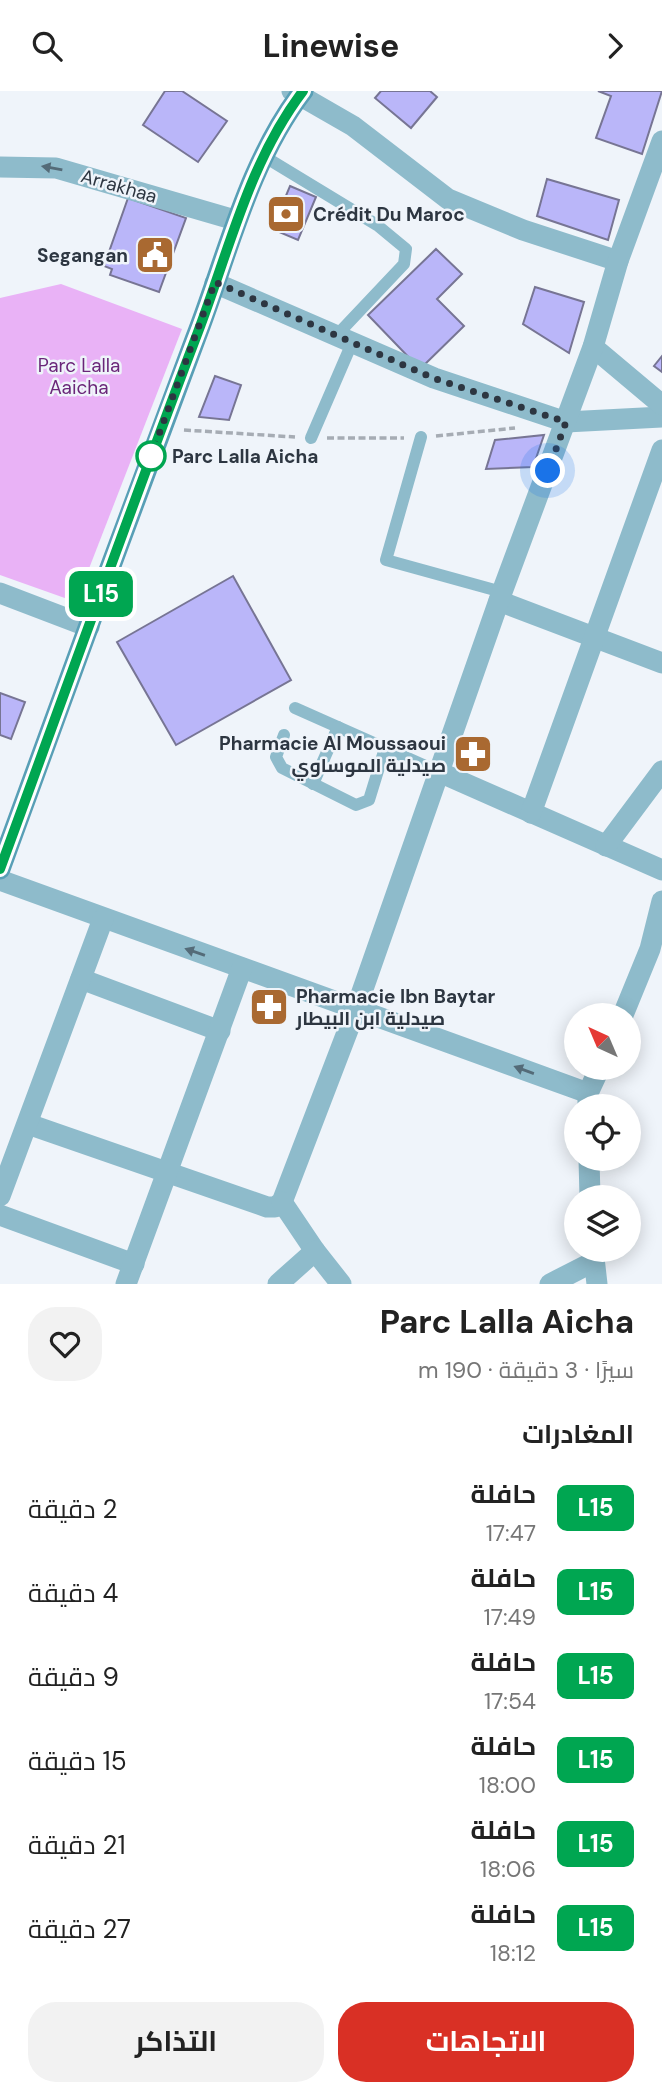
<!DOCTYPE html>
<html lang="ar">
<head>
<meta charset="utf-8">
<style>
	:root { --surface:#fff; --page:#f2f2f2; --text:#222; --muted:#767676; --accent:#d93025 }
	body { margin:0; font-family:"DM Sans",Cairo,sans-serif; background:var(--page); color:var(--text); direction:rtl; height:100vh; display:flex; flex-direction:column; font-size:26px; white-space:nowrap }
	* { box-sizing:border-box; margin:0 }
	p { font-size:23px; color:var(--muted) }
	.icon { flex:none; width:38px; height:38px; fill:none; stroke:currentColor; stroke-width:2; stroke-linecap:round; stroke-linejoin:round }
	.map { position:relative; height:1193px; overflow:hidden; direction:ltr }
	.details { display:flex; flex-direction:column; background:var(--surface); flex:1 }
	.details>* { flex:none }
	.badge { padding:0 14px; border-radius:10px; font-size:24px; line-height:46px }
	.needle { width:46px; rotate:316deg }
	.tools { position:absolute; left:564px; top:912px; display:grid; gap:14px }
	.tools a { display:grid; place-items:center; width:77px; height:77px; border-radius:50%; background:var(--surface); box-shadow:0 4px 18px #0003; font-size:35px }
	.you { position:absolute; width:35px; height:35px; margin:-18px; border:5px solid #fff; border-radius:50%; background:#1a73e8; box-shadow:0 0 0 10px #1a73e833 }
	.map>.badge { position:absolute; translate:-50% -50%; box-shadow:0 0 0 4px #fff }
	h2 { padding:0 28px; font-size:26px; line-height:63px }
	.round { display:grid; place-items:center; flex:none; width:74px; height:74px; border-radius:28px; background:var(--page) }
	.headline { display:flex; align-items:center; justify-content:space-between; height:119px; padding:0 28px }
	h1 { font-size:33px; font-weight:700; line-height:52px }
	.action { display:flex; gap:14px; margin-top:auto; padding:14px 28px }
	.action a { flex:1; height:80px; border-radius:28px; background:var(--accent); color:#fff; font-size:28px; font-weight:700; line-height:80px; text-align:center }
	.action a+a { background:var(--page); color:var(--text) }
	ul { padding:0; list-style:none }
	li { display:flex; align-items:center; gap:21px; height:84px; padding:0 28px }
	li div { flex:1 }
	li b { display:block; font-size:26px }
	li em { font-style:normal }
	li .badge { min-width:77px; font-weight:700; text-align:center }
	header { display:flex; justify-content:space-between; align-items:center; height:91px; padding:0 28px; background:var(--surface); font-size:32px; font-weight:700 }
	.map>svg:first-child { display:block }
</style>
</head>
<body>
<header><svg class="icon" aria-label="forward" viewBox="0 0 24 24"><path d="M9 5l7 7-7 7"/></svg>Linewise<svg class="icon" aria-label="search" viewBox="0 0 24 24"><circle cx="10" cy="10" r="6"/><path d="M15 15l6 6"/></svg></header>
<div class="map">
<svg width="662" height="1193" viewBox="0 0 662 1193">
	<rect width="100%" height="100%" fill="#eff4fa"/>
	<polygon fill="#e9b2f6" points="61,193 182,238 76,511 0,484 0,207"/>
	<g fill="#bab6f9" stroke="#777594" stroke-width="2">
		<polygon points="165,0 182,0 227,30 198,71 143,34"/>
		<polygon points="381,0 430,0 437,6 411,37 375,7"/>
		<polygon points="662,0 642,63 596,47 611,5 598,0"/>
		<polygon points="547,88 619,109 608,149 537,125"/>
		<polygon points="290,95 316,106 298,149 272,138"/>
		<polygon points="128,107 186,127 159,201 110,184 112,178 104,175"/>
		<polygon points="436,158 462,183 437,208 464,235 420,278 368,224"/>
		<polygon points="535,196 584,211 569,262 523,233"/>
		<polygon points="662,265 662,281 654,275"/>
		<polygon points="215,285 241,294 229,329 199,326"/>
		<polygon points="544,344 533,376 486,378 495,349"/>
		<polygon points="233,485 291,589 176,654 117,551"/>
		<polygon points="0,602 25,611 11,648 0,644"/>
	</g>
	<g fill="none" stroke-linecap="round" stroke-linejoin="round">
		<g stroke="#a6acb4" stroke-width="3.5" stroke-dasharray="7 3.5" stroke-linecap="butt">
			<polyline points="184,339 295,346"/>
			<polyline points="436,345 515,337"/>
			<polyline points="327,347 404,347"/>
		</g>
		<g stroke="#8ebbcb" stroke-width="12">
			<polyline points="265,66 377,134 406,158 404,173 336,245"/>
			<polyline points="421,346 386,469 502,501"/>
			<polyline points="311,347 352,252"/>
			<polyline points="295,617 385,657"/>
			<polyline points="284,644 276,666 282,677 356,714 369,709 385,657 439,681"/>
			<polyline points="313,693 338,636"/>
		</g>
		<g stroke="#8ebbcb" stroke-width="21">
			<polyline points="292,0 353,35 448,108 523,139 618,170"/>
			<polyline points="0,76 56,77 235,129"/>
			<polyline points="215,192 434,287 566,331 662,326"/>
			<polyline points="593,256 662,314"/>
			<polyline points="0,502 89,536"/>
			<polyline points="499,510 662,572"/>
			<polyline points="439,681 662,779"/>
			<polyline points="531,722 662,359"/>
			<polyline points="606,755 662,680"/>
			<polyline points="0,789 588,1002"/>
			<polyline points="81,888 220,940"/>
			<polyline points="623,924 650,858 662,810"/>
			<polyline points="588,1014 588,1002 600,976"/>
			<polyline points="28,1033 267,1116 275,1116 282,1111 356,918 502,501 593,256 618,170 662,50"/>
			<polyline points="589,1068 590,1106"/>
			<polyline points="0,1105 103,828"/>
			<polyline points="282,1111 315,1160"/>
			<polyline points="0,1124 134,1173"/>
			<polyline points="593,1158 597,1193"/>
			<polyline points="126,1193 242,877"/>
			<polyline points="278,1193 315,1160 341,1193"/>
			<polyline points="550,1193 593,1171"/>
		</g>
		<path stroke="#589fb6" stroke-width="21" d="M0 778C65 600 129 423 196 246 228 163 248 72 303 0"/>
	</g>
	<defs><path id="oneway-solid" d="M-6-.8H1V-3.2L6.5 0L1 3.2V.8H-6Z" transform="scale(1.75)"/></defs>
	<g fill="#546b78">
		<use href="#oneway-solid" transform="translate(52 77) rotate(-170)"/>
		<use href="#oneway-solid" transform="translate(195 861) rotate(-161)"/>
		<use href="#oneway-solid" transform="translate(524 979) rotate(-160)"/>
	</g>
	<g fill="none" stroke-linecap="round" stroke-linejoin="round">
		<g stroke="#fff" stroke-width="16">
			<path id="line" d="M0 778C66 599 130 419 198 241 229 160 249 71 303 0"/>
		</g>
		<use href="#line" stroke="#00a651" stroke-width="10"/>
		<polyline stroke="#2d3641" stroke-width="7" stroke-dasharray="0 12.6" points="151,365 215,191 433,287 566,331 548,380"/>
	</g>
	<defs>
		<g id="bank-square" transform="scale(2.0125)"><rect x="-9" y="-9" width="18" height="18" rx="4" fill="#a96931" stroke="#eff4fa"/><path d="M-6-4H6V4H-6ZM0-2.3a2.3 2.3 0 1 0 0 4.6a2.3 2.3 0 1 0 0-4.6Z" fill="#fff"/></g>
		<g id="civic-square" transform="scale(2.0125)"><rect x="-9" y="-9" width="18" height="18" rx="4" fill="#a96931" stroke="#eff4fa"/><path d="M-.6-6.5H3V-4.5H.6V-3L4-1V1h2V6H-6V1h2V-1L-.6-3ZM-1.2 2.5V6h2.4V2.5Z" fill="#fff"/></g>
		<g id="pharmacy-square" transform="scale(2.0125)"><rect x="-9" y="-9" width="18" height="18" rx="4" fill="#a96931" stroke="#eff4fa"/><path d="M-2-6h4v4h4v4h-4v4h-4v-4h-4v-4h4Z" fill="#fff"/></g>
	</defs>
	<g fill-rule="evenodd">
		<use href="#bank-square" x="286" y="123"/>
		<use href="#civic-square" x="155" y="164"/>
		<use href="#pharmacy-square" x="473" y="663"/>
		<use href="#pharmacy-square" x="269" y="916"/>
	</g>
	<circle fill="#fff" stroke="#00a651" stroke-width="3.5" cx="151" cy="365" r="14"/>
	<g text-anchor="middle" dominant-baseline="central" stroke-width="5" stroke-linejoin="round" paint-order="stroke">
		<g font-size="19" fill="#2d3641" stroke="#eff4fa">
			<text transform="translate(119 95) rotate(16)">Arrakhaa</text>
		</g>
		<g font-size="19" font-weight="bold" fill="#2d3641" stroke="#eff4fa" text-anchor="start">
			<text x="313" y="123">Crédit Du Maroc</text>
			<text x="128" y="164" text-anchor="end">Segangan</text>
			<text x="446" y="652" text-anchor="end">Pharmacie Al Moussaoui<tspan x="446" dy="22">صيدلية الموساوي</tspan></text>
			<text x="296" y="905">Pharmacie Ibn Baytar<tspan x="296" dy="22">صيدلية ابن البيطار</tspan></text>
		</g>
		<g font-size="19" fill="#6a2679" stroke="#eff4fa">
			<text x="79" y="274">Parc Lalla<tspan x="79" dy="22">Aaicha</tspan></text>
		</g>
		<g font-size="19" font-weight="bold" fill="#2d3641" stroke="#eff4fa" text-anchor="start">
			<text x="172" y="365">Parc Lalla Aicha</text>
		</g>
	</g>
</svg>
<div class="tools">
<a><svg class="needle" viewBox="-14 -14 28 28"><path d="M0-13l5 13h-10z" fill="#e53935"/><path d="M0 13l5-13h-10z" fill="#767676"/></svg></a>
<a><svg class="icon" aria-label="locate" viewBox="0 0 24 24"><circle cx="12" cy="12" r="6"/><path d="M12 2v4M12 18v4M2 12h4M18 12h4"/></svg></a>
<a><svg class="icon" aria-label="layers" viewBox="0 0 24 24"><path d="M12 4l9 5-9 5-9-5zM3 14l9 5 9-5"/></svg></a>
</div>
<div class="you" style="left:548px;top:380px"></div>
<b class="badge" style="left:101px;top:503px;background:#00a651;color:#fff">L15</b>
</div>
<section class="details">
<div class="headline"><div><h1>Parc Lalla Aicha</h1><p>سيرًا · 3 دقيقة · 190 m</p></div><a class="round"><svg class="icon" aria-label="heart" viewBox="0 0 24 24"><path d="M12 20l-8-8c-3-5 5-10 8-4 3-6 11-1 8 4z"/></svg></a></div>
<h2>المغادرات</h2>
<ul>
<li><span class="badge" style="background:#00a651;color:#fff">L15</span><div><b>حافلة</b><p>17:47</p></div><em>2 دقيقة</em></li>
<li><span class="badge" style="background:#00a651;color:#fff">L15</span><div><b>حافلة</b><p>17:49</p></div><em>4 دقيقة</em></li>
<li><span class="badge" style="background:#00a651;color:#fff">L15</span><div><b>حافلة</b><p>17:54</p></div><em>9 دقيقة</em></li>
<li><span class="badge" style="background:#00a651;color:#fff">L15</span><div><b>حافلة</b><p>18:00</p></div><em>15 دقيقة</em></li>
<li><span class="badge" style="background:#00a651;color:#fff">L15</span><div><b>حافلة</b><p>18:06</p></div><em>21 دقيقة</em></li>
<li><span class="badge" style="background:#00a651;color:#fff">L15</span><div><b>حافلة</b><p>18:12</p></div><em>27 دقيقة</em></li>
</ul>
<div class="action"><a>الاتجاهات</a><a>التذاكر</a></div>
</section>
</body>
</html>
